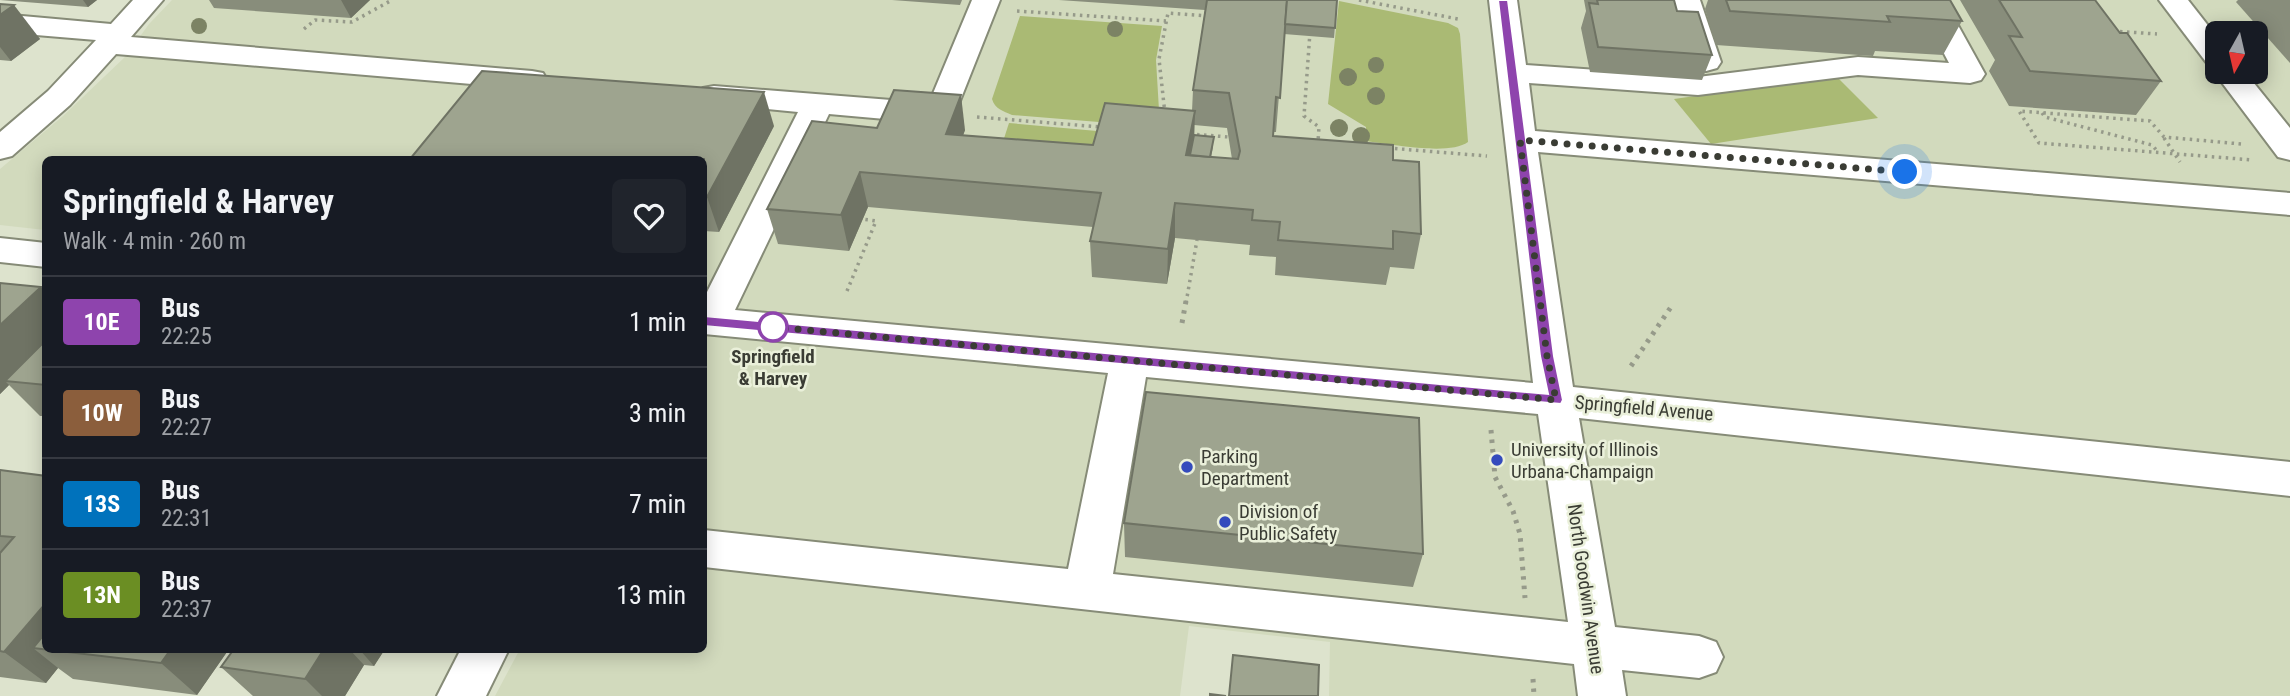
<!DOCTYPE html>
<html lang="en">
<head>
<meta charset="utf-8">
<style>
	:root { --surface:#171b24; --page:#20242c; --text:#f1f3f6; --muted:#9ea1a6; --line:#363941 }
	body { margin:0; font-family:"Roboto Condensed",sans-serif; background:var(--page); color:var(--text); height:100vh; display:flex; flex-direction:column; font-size:26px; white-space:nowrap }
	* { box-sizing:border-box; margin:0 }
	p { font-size:23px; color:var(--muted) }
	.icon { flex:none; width:38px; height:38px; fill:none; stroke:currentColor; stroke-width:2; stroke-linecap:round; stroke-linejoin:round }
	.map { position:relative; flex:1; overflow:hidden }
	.details { position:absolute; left:42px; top:156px; width:665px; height:497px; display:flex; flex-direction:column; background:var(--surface); border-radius:10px; box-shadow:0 4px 18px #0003 }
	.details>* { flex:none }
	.badge { padding:0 14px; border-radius:5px; font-size:24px; line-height:46px }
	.needle { width:46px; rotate:188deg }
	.controls { position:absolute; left:2205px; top:21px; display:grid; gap:14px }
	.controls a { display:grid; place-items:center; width:63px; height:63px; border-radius:10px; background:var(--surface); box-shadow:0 4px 18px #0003; font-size:35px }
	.you { position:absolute; width:35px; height:35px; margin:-18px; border:5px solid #fff; border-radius:50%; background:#1a73e8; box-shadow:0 0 0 10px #1a73e833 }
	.map>.badge { position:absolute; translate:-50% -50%; box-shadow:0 0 0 4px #fff }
	.round { display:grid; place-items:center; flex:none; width:74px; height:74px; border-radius:10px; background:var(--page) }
	.summary { display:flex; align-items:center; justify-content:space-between; height:119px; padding:0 21px }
	h1 { font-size:33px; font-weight:700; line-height:52px }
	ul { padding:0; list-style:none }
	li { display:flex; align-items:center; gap:21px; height:91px; padding:0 21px; border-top:2px solid var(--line) }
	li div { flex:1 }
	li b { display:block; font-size:26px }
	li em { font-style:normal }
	li .badge { min-width:77px; font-weight:700; text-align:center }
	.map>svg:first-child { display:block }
</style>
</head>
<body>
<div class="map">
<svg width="2290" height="696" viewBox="0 0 2290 696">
	<rect width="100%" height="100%" fill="#dde3cd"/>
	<path fill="#d2dabd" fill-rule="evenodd" d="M172 0H2290V696H1329L1330 642 1189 626 1180 696H495L520 649H704V159H46L45 230 0 225V169L63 116 126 56 149 24ZM2217 33H2256V72H2217Z"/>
	<g fill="#aaba74">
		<path d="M1339 1 1448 23 1458 28 1460 34 1468 142C1449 156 1391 144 1366 141V127L1328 104Z"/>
		<path d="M1020 16 1162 26 1156 60 1160 127 1012 115C1003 111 995 109 992 99Z"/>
		<polygon points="1836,76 1878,118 1711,144 1674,99"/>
		<polygon points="1009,123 1097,131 1085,177 997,160"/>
	</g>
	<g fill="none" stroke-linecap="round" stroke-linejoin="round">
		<g stroke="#868b77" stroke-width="4">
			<g id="minor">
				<polygon points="133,0 163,0 131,37 532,71 543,73 547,80 543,87 532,89 116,54 70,105 12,156 0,159 0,132 48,91 96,40 0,32 0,14 111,24"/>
				<path d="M972 0H1000L952 121 941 124 829 114 735 310 1533 383 1489 0H1517L1526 65 1698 77 1858 57 1949 63 1916 0H1944L1985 74 1981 80 1970 83 1858 75 1698 95 1529 83 1535 131 2290 193V215L1538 152 1573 387 2290 462V496L1579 418 1615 627 1699 636 1716 642 1723 657 1716 672 1699 678 1622 670 1626 696H1578L1574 664 704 567V530L1068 569 1108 373 704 334V298L798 112 714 104 703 102 698 95 703 88 714 86 929 103ZM1146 377 1538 414 1568 622 1113 574Z"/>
				<polygon points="1672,0 1700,0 1721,62 1717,68 1706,71 1695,68 1691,62"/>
				<polygon points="2159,0 2188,0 2217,37 2217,65 2206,62"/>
				<polygon points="2217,67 2217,72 2245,72 2290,128 2290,160 2278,157 2214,72"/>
				<polygon points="0,238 46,243 46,267 0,262"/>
				<polygon points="461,649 509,649 486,696 437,696"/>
			</g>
		</g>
		<g stroke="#969a8a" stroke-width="3.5" stroke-dasharray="2.5 4.5" stroke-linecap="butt">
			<polyline points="1359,0 1458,19"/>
			<polyline points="1017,11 1166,21"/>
			<polyline points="304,29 315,20 352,22 392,0"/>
			<polyline points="2113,31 2157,34"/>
			<polyline points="1310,32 1304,116 1319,127 1318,142"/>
			<polyline points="2042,113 2045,117 2152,145 2158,152"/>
			<polyline points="1165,114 1159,59 1168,13 1207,16"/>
			<polyline points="977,117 1101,127"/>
			<polyline points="1190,134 1229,137"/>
			<polyline points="2164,138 2180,162"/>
			<polyline points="2241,144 2164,137 2150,121 2019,111 2039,143 2253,160"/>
			<polyline points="1388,148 1487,156"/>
			<polyline points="847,291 876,221 862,219"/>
			<polyline points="1186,303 1197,240"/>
		</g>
		<g stroke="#969a8a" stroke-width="5" stroke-dasharray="3.5 6" stroke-linecap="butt">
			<polyline points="1182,323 1186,301"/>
			<polyline points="1631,366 1673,304"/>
			<polyline points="1491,430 1495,477 1513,511 1520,534 1525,598"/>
			<polyline points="1533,679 1534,696"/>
		</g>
		<use href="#minor" fill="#fff" fill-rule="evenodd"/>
	</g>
	<g fill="#7c8364">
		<circle cx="199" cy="26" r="8"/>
		<circle cx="1115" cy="29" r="8"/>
		<circle cx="1376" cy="65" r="8"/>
		<circle cx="1348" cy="77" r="9"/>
		<circle cx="1376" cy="96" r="9"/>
		<circle cx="1339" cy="128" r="9"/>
		<circle cx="1361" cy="136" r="9"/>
	</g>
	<g fill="#888d7b" fill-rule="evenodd">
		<polygon points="0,0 97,0 88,7"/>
		<polygon points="209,0 370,0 351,18 214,8"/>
		<polygon points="892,0 962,0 960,5"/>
		<path d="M1059 0H1337L1334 38 1284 34 1276 132H1274L1273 136 1393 160 1421 234 1414 269 1390 267 1386 285 1275 275 1276 257 1249 255 1250 245 1175 238 1167 284 1092 277 1090 241 1093 227 868 207 849 251 778 244 767 209 877 128 965 130 963 135 1093 145 1192 111 1193 90 1205 10ZM1194 125 1227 128 1232 159 1211 157 1213 147 1194 135Z"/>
		<polygon points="1584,0 1674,0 1677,11 1712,55 1702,80 1590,72 1581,28 1586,11"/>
		<polygon points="1708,0 1950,0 1962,21 1943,55 1875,51 1873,56 1716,45 1705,9"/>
		<polygon points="1960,0 2095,0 2120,33 2161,81 2136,115 2009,106 1989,71 1995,60"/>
		<polygon points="2238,0 2290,0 2290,63 2236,2"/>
		<polygon points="0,4 40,39 11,61 0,60"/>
		<polygon points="774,126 719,232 704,231 704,159"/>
		<polygon points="0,283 41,287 46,292 46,416 40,416 9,385 0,394"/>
		<polygon points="0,470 46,649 229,649 197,695 73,679 58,668 46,683 0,677"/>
		<polygon points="1124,523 1423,554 1413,587 1125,557"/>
		<polygon points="234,649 385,649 374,666 364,665 345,696 253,696 221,667"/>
	</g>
	<g fill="#6f7364">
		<polygon points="83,0 97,0 88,7"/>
		<polygon points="341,0 370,0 351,18"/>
		<polygon points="14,5 40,39 11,61 0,47 0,15"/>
		<polygon points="764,92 774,126 719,232 707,197"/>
		<polygon points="961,95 965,130 951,169 946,134"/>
		<polygon points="1195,111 1194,146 1187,180 1186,155"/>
		<polygon points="860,172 868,207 849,251 841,215"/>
		<polygon points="1175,203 1175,238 1167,284 1168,249"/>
		<polygon points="41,287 46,292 46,349 5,381 9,385 0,394 0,325"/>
		<polygon points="46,603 46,649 33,648 58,668 46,683 4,652"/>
		<polygon points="171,649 229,649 197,695 161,663"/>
		<polygon points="324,649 349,649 364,665 345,696 322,696 305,679"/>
		<polygon points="359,649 385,649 374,666"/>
	</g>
	<g fill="#9ea48f" stroke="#6f7364" stroke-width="2">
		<polygon points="1207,0 1287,0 1280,98 1276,97 1273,136 1393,145 1393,160 1419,162 1421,234 1393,231 1393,249 1278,240 1280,222 1252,220 1253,210 1175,203 1168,249 1090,241 1101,193 860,172 841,215 767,209 812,121 877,128 894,90 961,95 946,134 1093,145 1105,103 1195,111 1186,155 1238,159 1240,151 1229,93 1193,90"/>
		<polygon points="1287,0 1337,0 1335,28 1285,24"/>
		<polygon points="1597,0 1674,0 1677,11 1698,12 1712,55 1598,47 1589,3 1598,4"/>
		<polygon points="1726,0 1950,0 1962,21 1887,16 1890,22 1730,11"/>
		<polygon points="1999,0 2095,0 2120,33 2127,33 2161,81 2030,71 2009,36 2022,37"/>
		<polygon points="0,4 14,5 0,15"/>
		<polygon points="482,71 764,92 707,197 704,197 704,159 410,159"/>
		<polygon points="1194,135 1214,137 1210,157 1190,155"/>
		<polygon points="0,283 41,287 0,325"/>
		<polygon points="46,340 46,385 5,381"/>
		<polygon points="1146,392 1419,418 1423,554 1124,523"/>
		<polygon points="0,470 46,476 46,603 4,652 0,651 0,553 14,537 0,536"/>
		<polygon points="46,632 46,649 171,649 161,663 33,648"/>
		<polygon points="234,649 324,649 305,679 221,667"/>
		<polygon points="1233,655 1319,665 1318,696 1229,696"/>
		<polygon points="1210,694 1226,696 1210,696"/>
	</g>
	<polygon fill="#8e44ad" stroke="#fff" stroke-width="2" points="1498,0 1508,0 1554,356 1563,400 1561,404 704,326 697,321 704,316 1548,394 1540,356"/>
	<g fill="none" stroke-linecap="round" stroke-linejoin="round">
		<polyline stroke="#3a3c34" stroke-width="7" stroke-dasharray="0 12.6" points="773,327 1556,400 1547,356 1520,140 1905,172"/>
	</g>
	<circle fill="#fff" stroke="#8e44ad" stroke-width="3.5" cx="773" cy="327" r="14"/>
	<g fill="#344bbd" stroke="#eaf0da" stroke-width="2.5">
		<circle cx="1497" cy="460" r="7"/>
		<circle cx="1187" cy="467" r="7"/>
		<circle cx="1225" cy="522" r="7"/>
	</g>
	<g text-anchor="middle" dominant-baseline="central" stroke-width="5" stroke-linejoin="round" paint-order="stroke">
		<g font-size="19" font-weight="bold" fill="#3a3c34" stroke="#eaf0da">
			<text x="773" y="356">Springfield<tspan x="773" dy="22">&amp; Harvey</tspan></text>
		</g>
		<g font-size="19" fill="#3a3c34" stroke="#eaf0da">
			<text transform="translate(1644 408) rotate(5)">Springfield Avenue</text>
			<text transform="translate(1586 589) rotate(82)">North Goodwin Avenue</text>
		</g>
		<g font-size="19" fill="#3a3c34" stroke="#eaf0da" text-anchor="start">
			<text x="1511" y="449">University of Illinois<tspan x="1511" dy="22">Urbana-Champaign</tspan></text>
			<text x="1201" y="456">Parking<tspan x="1201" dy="22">Department</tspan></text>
			<text x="1239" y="511">Division of<tspan x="1239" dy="22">Public Safety</tspan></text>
		</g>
	</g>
</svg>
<div class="controls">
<a><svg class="needle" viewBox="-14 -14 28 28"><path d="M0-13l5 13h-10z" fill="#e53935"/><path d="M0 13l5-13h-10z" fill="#9ea1a6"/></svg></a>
</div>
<div class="you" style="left:1905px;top:172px"></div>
<section class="details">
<div class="summary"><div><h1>Springfield &amp; Harvey</h1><p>Walk · 4 min · 260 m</p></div><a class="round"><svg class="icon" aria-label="heart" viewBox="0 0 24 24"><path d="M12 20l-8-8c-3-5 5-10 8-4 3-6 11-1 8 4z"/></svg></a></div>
<ul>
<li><span class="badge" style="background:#8e44ad;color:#fff">10E</span><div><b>Bus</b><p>22:25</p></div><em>1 min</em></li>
<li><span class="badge" style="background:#8b5e3c;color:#fff">10W</span><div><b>Bus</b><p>22:27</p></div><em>3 min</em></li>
<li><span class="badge" style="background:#0072bc;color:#fff">13S</span><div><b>Bus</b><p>22:31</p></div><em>7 min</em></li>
<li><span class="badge" style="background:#6b8e23;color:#fff">13N</span><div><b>Bus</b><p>22:37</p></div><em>13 min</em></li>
</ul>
</section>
</div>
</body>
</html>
